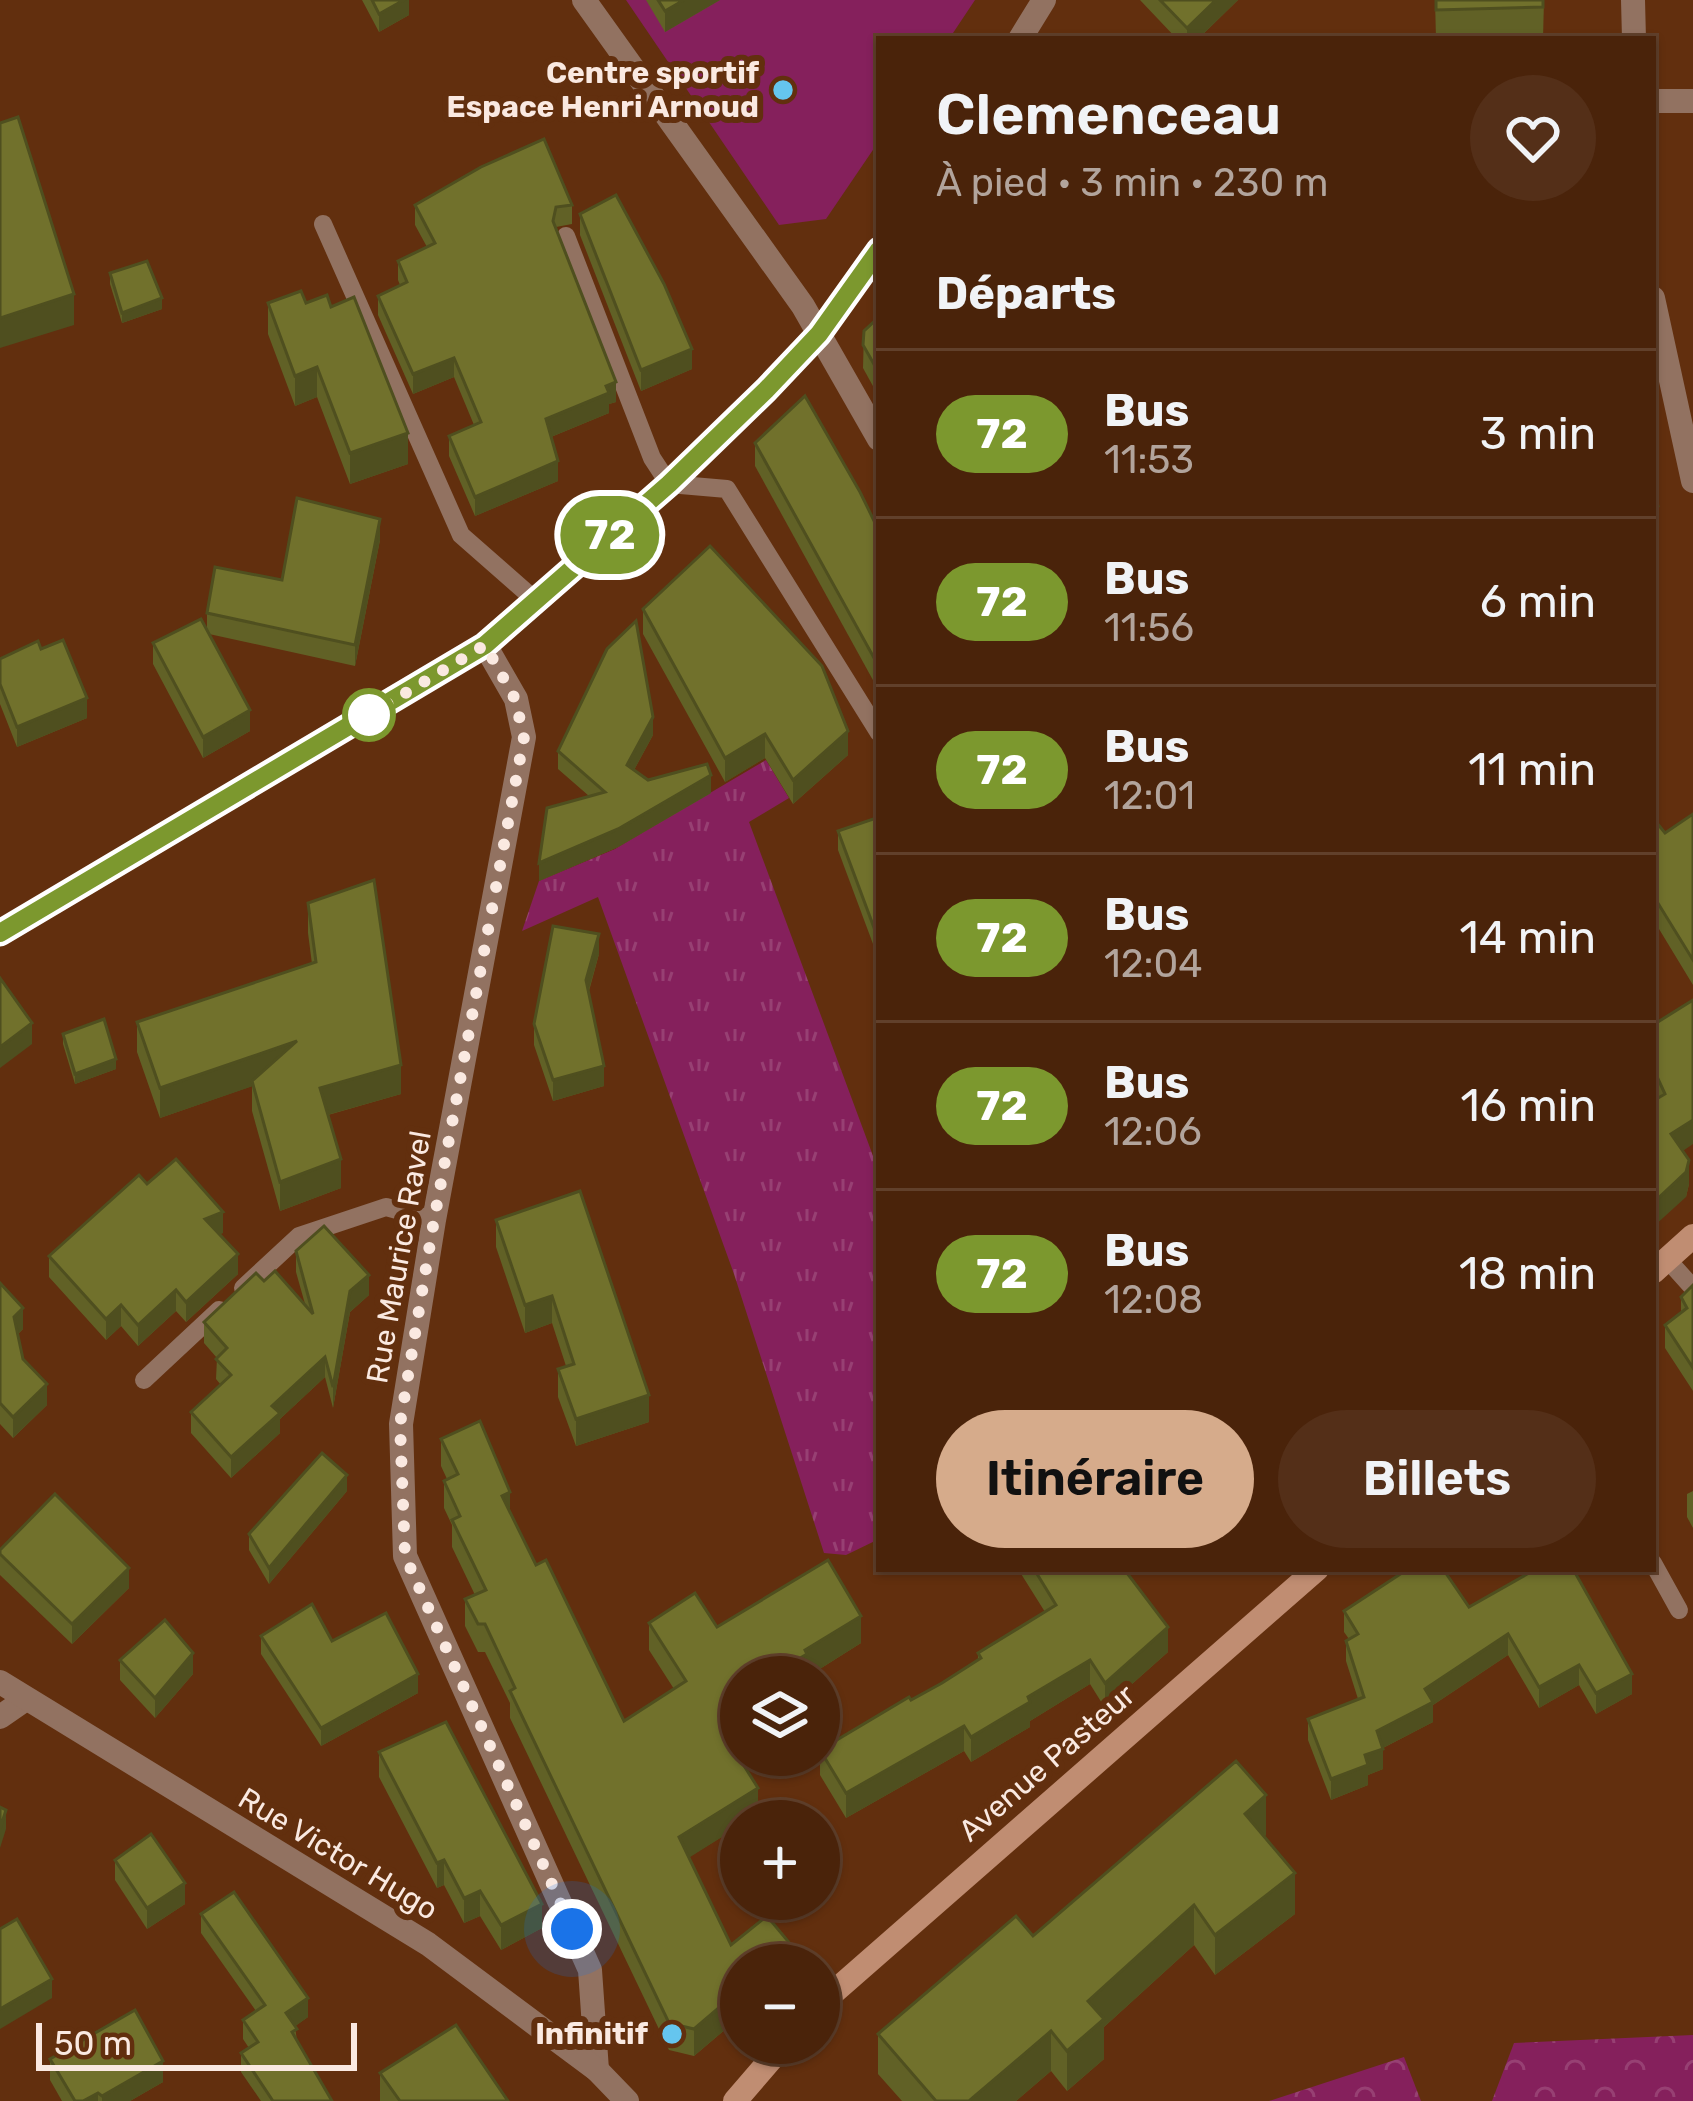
<!DOCTYPE html>
<html lang="fr">
<head>
<meta charset="utf-8">
<style>
	:root { --surface:#4a230a; --page:#542f18; --text:#f1f3f6; --muted:#b2a49c; --line:#61402b; --accent:#d6ab8b }
	body { margin:0; font-family:Rubik,sans-serif; background:var(--page); color:var(--text); height:100vh; display:flex; flex-direction:column; font-size:45px; white-space:nowrap }
	* { box-sizing:border-box; margin:0 }
	p { font-size:39px; color:var(--muted) }
	.icon { flex:none; width:66px; height:66px; fill:none; stroke:currentColor; stroke-width:2; stroke-linecap:round; stroke-linejoin:round }
	.map { position:relative; flex:1; overflow:hidden }
	.sheet { position:absolute; left:876px; top:36px; width:780px; height:1536px; display:flex; flex-direction:column; background:var(--surface); border-radius:0px; box-shadow:0 3px 9px #0004,0 0 0 3px var(--line) }
	.sheet>* { flex:none }
	.badge { padding:0 24px; border-radius:39px; font-size:42px; line-height:78px }
	.buttons { position:absolute; left:720px; top:1656px; display:grid; gap:24px }
	.buttons a { display:grid; place-items:center; width:120px; height:120px; border-radius:50%; background:var(--surface); box-shadow:0 3px 9px #0004,0 0 0 3px var(--line); font-size:60px }
	.scale { position:absolute; left:36px; bottom:30px; width:321px; box-sizing:border-box; padding-left:12px; border:6px solid #fae9e1; border-top:0; font-size:33px; line-height:42px; white-space:nowrap; color:#fae9e1; -webkit-text-stroke:9px #622f0e; paint-order:stroke }
	.you { position:absolute; width:60px; height:60px; margin:-30px; border:9px solid #fff; border-radius:50%; background:#1a73e8; box-shadow:0 0 0 18px #1a73e833 }
	.map>.badge { position:absolute; translate:-50% -50%; box-shadow:0 0 0 6px #fff }
	h2 { padding:0 60px; font-size:45px; line-height:108px }
	.round { display:grid; place-items:center; flex:none; width:126px; height:126px; border-radius:63px; background:var(--page) }
	.summary { display:flex; align-items:center; justify-content:space-between; height:204px; padding:0 60px }
	h1 { font-size:57px; font-weight:600; line-height:90px }
	.button { display:flex; gap:24px; margin-top:auto; padding:24px 60px }
	.button a { flex:1; height:138px; border-radius:72px; background:var(--accent); color:#111; font-size:48px; font-weight:600; line-height:138px; text-align:center }
	.button a+a { background:var(--page); color:var(--text) }
	ul { padding:0; list-style:none }
	li { display:flex; align-items:center; gap:36px; height:168px; padding:0 60px; border-top:3px solid var(--line) }
	li div { flex:1 }
	li b { display:block; font-size:45px }
	li em { font-style:normal }
	li .badge { min-width:132px; font-weight:700; text-align:center }
	.map>svg:first-child { display:block }
</style>
</head>
<body>
<div class="map">
<svg width="1693" height="2101" viewBox="0 0 1693 2101">
	<defs>
		<pattern id="grass-tufts" width="24" height="20" patternUnits="userSpaceOnUse" patternTransform="scale(3)"><rect width="24" height="20" fill="#85205c"/><path d="M3 7l-1-3M5 7V3M7 7l1-3M15 17l-1-3M17 17v-4M19 17l1-3" fill="none" stroke="#974073"/></pattern>
		<pattern id="forest-crowns" width="20" height="18" patternUnits="userSpaceOnUse" patternTransform="scale(3)"><rect width="20" height="18" fill="#85205c"/><path d="M2 6a3 3 0 1 1 6 0M12 15a3 3 0 1 1 6 0" fill="none" stroke="#974073"/></pattern>
	</defs>
	<rect width="100%" height="100%" fill="#622f0e"/>
	<polygon fill="url(#grass-tufts)" points="766,760 789,798 749,822 879,1172 879,1539 846,1555 824,1553 734,1274 598,897 522,931 539,881 615,849"/>
	<g fill="url(#forest-crowns)">
		<polygon points="1693,2035 1693,2101 1492,2101 1514,2043"/>
		<polygon points="1404,2057 1421,2101 1269,2101"/>
	</g>
	<polygon fill="#85205c" points="626,0 975,0 949,39 879,39 879,141 826,219 779,225"/>
	<g fill="none" stroke-linecap="round" stroke-linejoin="round">
		<g stroke="#927261" stroke-width="18">
			<polyline points="323,224 461,535 535,600"/>
			<polyline points="566,236 652,458 669,484 727,489 879,733"/>
			<polyline points="1667,1259 1693,1288"/>
			<polyline points="243,1288 299,1236 386,1207 434,1220"/>
			<polyline points="144,1380 219,1310"/>
			<polyline points="1653,1563 1679,1610"/>
		</g>
		<g stroke="#927261" stroke-width="24">
			<polyline points="1633,0 1634,39"/>
			<polyline points="1653,298 1693,481"/>
		</g>
		<g stroke="#927261" stroke-width="24">
			<polyline points="584,0 803,306 879,439"/>
			<polyline points="1653,101 1693,101"/>
			<polyline points="485,645 516,699 524,737 434,1220 401,1424 405,1556 590,1970 597,2070"/>
			<polyline points="0,1717 26,1699"/>
		</g>
		<g stroke="#927261" stroke-width="24">
			<polyline points="1020,39 1044,0"/>
			<polyline points="0,933 485,645 669,484 766,390 819,334 879,250"/>
			<polyline points="0,1682 428,1944 597,2070 627,2101"/>
		</g>
		<g stroke="#c08d72" stroke-width="24">
			<polyline points="1653,1272 1693,1236"/>
			<polyline points="819,2005 1317,1569"/>
			<polyline points="735,2101 785,2043"/>
		</g>
	</g>
	<g fill="#616126">
		<polygon points="362,0 409,0 409,15 379,32"/>
		<polygon points="646,0 720,0 665,32"/>
		<polygon points="1140,0 1238,0 1198,39 1177,39"/>
		<polygon points="1435,0 1544,0 1543,39 1436,39"/>
		<polygon points="415,205 572,205 572,224 556,227 616,402 609,404 609,413 551,437 558,481 475,516 449,456 449,436 474,425 454,377 413,394 378,315 378,296 400,285 398,280 398,261 427,247 415,225"/>
		<polygon points="580,214 692,369 641,391 580,235"/>
		<polygon points="110,273 162,309 122,323 110,284"/>
		<polygon points="268,303 306,303 331,307 408,464 350,484 317,397 295,406 268,334"/>
		<polygon points="879,317 879,397 863,368 864,331"/>
		<polygon points="755,443 879,531 879,691 755,466"/>
		<polygon points="380,540 355,666 209,634 250,731 203,758 153,664 153,643 207,630 207,613 282,580"/>
		<polygon points="643,609 848,755 793,804 765,758 725,782 643,634"/>
		<polygon points="41,649 87,718 17,747 0,704 0,659"/>
		<polygon points="653,735 634,770 648,780 711,793 618,847 539,881 589,796 558,769 558,751"/>
		<polygon points="1693,814 1693,985 1656,924 1653,926 1653,818 1665,833"/>
		<polygon points="879,817 876,952 838,850 838,831"/>
		<polygon points="308,903 401,1094 328,1115 341,1188 280,1211 252,1111 252,1086 160,1118 137,1052 137,1022 312,964 308,933"/>
		<polygon points="599,954 589,991 604,1086 553,1101 534,1045 534,1024"/>
		<polygon points="1653,1025 1683,1151 1689,1184 1686,1197 1653,1092"/>
		<polygon points="63,1034 116,1069 75,1084 63,1044"/>
		<polygon points="147,1184 223,1233 219,1234 238,1274 186,1322 176,1311 138,1346 121,1326 106,1340 49,1277 49,1256"/>
		<polygon points="496,1220 649,1422 576,1446 558,1397 558,1369 566,1366 552,1323 525,1333 496,1247"/>
		<polygon points="296,1251 369,1295 350,1312 333,1408 325,1377 280,1419 280,1433 231,1478 191,1433 191,1412 221,1385 216,1379 217,1358 204,1343 204,1322 264,1281 305,1304 296,1272"/>
		<polygon points="0,1283 23,1329 18,1334 23,1359 47,1405 13,1438 0,1424"/>
		<polygon points="1693,1285 1693,1391 1665,1348 1665,1325 1681,1312 1681,1297"/>
		<polygon points="441,1439 510,1513 536,1565 624,1721 674,1689 649,1650 649,1623 717,1627 861,1643 807,1677 741,1677 741,1754 738,1756 758,1815 748,1821 741,1821 741,1825 689,1857 731,1945 792,1965 741,1965 741,2016 694,2056 669,2050 510,1718 510,1703 485,1652 478,1652 465,1626 465,1599 475,1595 452,1547 452,1525 444,1508 444,1481 447,1479 441,1466"/>
		<polygon points="347,1491 269,1584 249,1550 249,1534"/>
		<polygon points="1693,1491 1693,1528 1687,1517 1687,1494"/>
		<polygon points="0,1550 129,1588 72,1644 0,1575"/>
		<polygon points="1018,1569 1124,1569 1168,1652 1105,1708 1090,1684 1030,1721 1030,1727 971,1762 964,1751 846,1818 820,1775 820,1750 942,1683 978,1660 978,1653 1045,1612"/>
		<polygon points="1469,1607 1632,1694 1596,1714 1579,1685 1539,1708 1508,1655 1433,1705 1433,1722 1383,1748 1383,1769 1368,1775 1368,1785 1331,1800 1308,1740 1308,1719 1358,1699 1346,1661 1346,1641 1349,1639 1344,1632 1344,1611"/>
		<polygon points="261,1636 332,1641 418,1693 321,1746 261,1654"/>
		<polygon points="120,1660 193,1674 155,1718 120,1680"/>
		<polygon points="379,1752 542,1928 501,1950 480,1916 464,1923 444,1885 437,1888 379,1777"/>
		<polygon points="1266,1835 1264,1837 1295,1914 1215,1975 1194,1945 1104,2027 1104,2059 1067,2091 1051,2071 1016,2101 902,2101 878,2074 878,2034 1033,1936"/>
		<polygon points="115,1860 185,1904 147,1929 115,1880"/>
		<polygon points="201,1914 308,2017 295,2026 297,2041 332,2101 261,2101 241,2072 241,2053 249,2048 243,2039 243,2020 256,2011 201,1933"/>
		<polygon points="50,2059 163,2082 130,2101 62,2101 50,2080"/>
		<polygon points="380,2073 508,2101 380,2101"/>
	</g>
	<g fill="#4f4f1f">
		<polygon points="404,0 409,0 409,15 379,32 379,14"/>
		<polygon points="684,0 720,0 665,32 665,11"/>
		<polygon points="1216,0 1238,0 1198,39 1187,39 1187,28"/>
		<polygon points="74,294 74,325 0,348 0,318"/>
		<polygon points="162,298 162,309 122,323 122,313"/>
		<polygon points="692,349 692,369 641,391 641,370"/>
		<polygon points="454,358 454,377 413,394 413,374"/>
		<polygon points="317,367 317,397 295,406 295,376"/>
		<polygon points="616,382 616,402 609,404 609,413 546,439 546,419"/>
		<polygon points="408,433 408,464 350,484 350,453"/>
		<polygon points="558,461 558,481 475,516 475,497"/>
		<polygon points="1658,506 1658,532 1653,534 1653,508"/>
		<polygon points="380,519 380,540 355,666 355,645"/>
		<polygon points="87,698 87,718 17,747 17,727"/>
		<polygon points="250,710 250,731 203,758 203,737"/>
		<polygon points="653,717 653,735 627,783 627,765"/>
		<polygon points="848,731 848,755 793,804 793,780"/>
		<polygon points="765,734 765,758 725,782 725,758"/>
		<polygon points="711,775 711,793 618,847 539,881 539,863"/>
		<polygon points="1656,900 1656,924 1653,926 1653,901"/>
		<polygon points="879,932 879,951 876,952 876,933"/>
		<polygon points="599,934 599,954 586,1000 586,980"/>
		<polygon points="32,1023 32,1044 0,1068 0,1047"/>
		<polygon points="297,1041 297,1071 160,1118 160,1088"/>
		<polygon points="116,1059 116,1069 75,1084 75,1074"/>
		<polygon points="401,1065 401,1094 320,1117 320,1088"/>
		<polygon points="604,1066 604,1086 553,1101 553,1080"/>
		<polygon points="1693,1120 1693,1144 1671,1159 1671,1134"/>
		<polygon points="341,1159 341,1188 280,1211 280,1182"/>
		<polygon points="1689,1160 1689,1184 1686,1197 1653,1227 1653,1203"/>
		<polygon points="223,1212 223,1233 205,1239 205,1219"/>
		<polygon points="238,1254 238,1274 186,1322 186,1302"/>
		<polygon points="369,1275 369,1295 350,1312 333,1408 333,1387 350,1291"/>
		<polygon points="176,1290 176,1311 138,1346 138,1325"/>
		<polygon points="552,1296 552,1323 525,1333 525,1305"/>
		<polygon points="121,1305 121,1326 106,1340 106,1319"/>
		<polygon points="23,1308 23,1329 14,1338 14,1317"/>
		<polygon points="325,1357 325,1377 280,1419 280,1433 231,1478 231,1457 272,1406"/>
		<polygon points="47,1384 47,1405 13,1438 13,1417"/>
		<polygon points="649,1395 649,1422 576,1446 576,1419"/>
		<polygon points="347,1475 347,1491 269,1584 269,1568"/>
		<polygon points="510,1492 510,1519 502,1496"/>
		<polygon points="129,1568 129,1588 72,1644 72,1624"/>
		<polygon points="861,1616 861,1643 807,1677 768,1677 805,1650"/>
		<polygon points="1168,1627 1168,1652 1105,1708 1105,1683"/>
		<polygon points="1508,1634 1508,1655 1433,1705 1433,1722 1379,1750 1383,1749 1383,1769 1368,1775 1368,1785 1331,1800 1331,1779 1365,1755 1377,1731 1425,1689"/>
		<polygon points="193,1653 193,1674 155,1718 155,1698"/>
		<polygon points="1090,1660 1090,1684 1030,1721 1030,1727 971,1762 971,1737 1028,1697"/>
		<polygon points="1579,1665 1579,1685 1539,1708 1539,1687"/>
		<polygon points="418,1674 418,1693 321,1746 321,1728"/>
		<polygon points="1632,1674 1632,1694 1596,1714 1596,1693"/>
		<polygon points="741,1692 741,1719 729,1699"/>
		<polygon points="964,1726 964,1751 846,1818 846,1793"/>
		<polygon points="741,1727 741,1754 726,1764 726,1737"/>
		<polygon points="758,1788 758,1815 748,1821 741,1821 741,1825 679,1864 679,1837"/>
		<polygon points="1266,1795 1266,1835 1245,1854 1245,1814"/>
		<polygon points="6,1810 6,1829 0,1848 0,1829"/>
		<polygon points="444,1860 444,1885 437,1888 437,1863"/>
		<polygon points="1295,1873 1295,1914 1215,1975 1215,1935"/>
		<polygon points="185,1883 185,1904 147,1929 147,1908"/>
		<polygon points="480,1891 480,1916 464,1923 464,1898"/>
		<polygon points="542,1904 542,1928 501,1950 501,1925"/>
		<polygon points="1194,1905 1194,1945 1104,2027 1104,2059 1067,2091 1067,2051 1088,2001"/>
		<polygon points="792,1946 792,1965 770,1965"/>
		<polygon points="52,1979 52,1998 0,2029 0,2009"/>
		<polygon points="741,1989 741,2016 694,2056 694,2029"/>
		<polygon points="308,1998 308,2017 286,2033 286,2013"/>
		<polygon points="1051,2031 1051,2071 1016,2101 969,2101"/>
		<polygon points="163,2061 163,2082 130,2101 102,2101 102,2096"/>
		<polygon points="98,2093 98,2101 83,2101"/>
	</g>
	<g fill="#71712c" stroke="#4f4f1f" stroke-width="3">
		<polygon points="372,0 404,0 379,14"/>
		<polygon points="658,0 684,0 665,11"/>
		<polygon points="1160,0 1216,0 1187,28"/>
		<polygon points="1436,0 1543,0 1543,7 1436,10"/>
		<polygon points="18,117 74,294 0,318 0,123"/>
		<polygon points="544,139 572,205 556,207 553,221 616,382 606,386 609,393 546,419 558,461 475,497 449,436 481,422 454,358 413,374 378,296 407,282 398,261 435,243 415,205 481,167"/>
		<polygon points="616,195 664,284 692,349 641,370 580,214"/>
		<polygon points="147,261 162,298 122,313 110,273"/>
		<polygon points="301,291 306,303 327,295 331,307 354,297 408,433 350,453 317,367 295,376 268,303"/>
		<polygon points="879,317 879,373 863,345 864,331"/>
		<polygon points="805,396 860,492 879,531 879,667 755,443"/>
		<polygon points="1653,485 1658,506 1653,508"/>
		<polygon points="297,498 380,519 355,645 207,613 215,567 282,580"/>
		<polygon points="710,546 822,666 848,731 793,780 765,734 725,758 643,609"/>
		<polygon points="201,619 250,710 203,737 153,643"/>
		<polygon points="636,621 653,717 627,765 648,780 707,764 711,775 618,829 539,863 547,808 605,792 558,751 607,649"/>
		<polygon points="63,640 87,698 17,727 0,684 0,659 38,641 41,649"/>
		<polygon points="1693,814 1693,960 1656,900 1653,901 1653,818 1665,833"/>
		<polygon points="879,817 879,932 876,933 838,831"/>
		<polygon points="374,880 401,1065 320,1088 341,1159 280,1182 252,1081 297,1041 160,1088 137,1022 316,962 308,903"/>
		<polygon points="553,926 599,934 586,980 604,1066 553,1080 534,1024"/>
		<polygon points="0,978 32,1023 0,1047"/>
		<polygon points="1693,1000 1693,1120 1671,1134 1689,1160 1686,1172 1653,1203 1653,1101 1665,1094 1653,1068 1653,1025"/>
		<polygon points="104,1019 116,1059 75,1074 63,1034"/>
		<polygon points="176,1159 223,1212 205,1219 238,1254 186,1302 176,1290 138,1325 121,1305 106,1319 49,1256 139,1175 147,1184"/>
		<polygon points="580,1191 649,1395 576,1419 558,1369 574,1364 552,1296 525,1305 496,1220"/>
		<polygon points="324,1226 369,1275 350,1291 333,1387 325,1357 272,1406 280,1413 231,1457 191,1412 231,1375 216,1359 227,1348 204,1322 256,1273 264,1281 275,1271 313,1314 296,1251"/>
		<polygon points="0,1283 23,1308 14,1317 23,1359 47,1384 13,1417 0,1403"/>
		<polygon points="1693,1285 1693,1368 1665,1325 1687,1308 1681,1297"/>
		<polygon points="480,1421 510,1492 502,1496 536,1565 546,1560 624,1721 686,1681 649,1623 695,1593 717,1627 828,1560 861,1616 805,1650 807,1654 768,1677 741,1677 741,1692 729,1699 741,1719 741,1727 726,1737 758,1788 679,1837 731,1945 767,1916 792,1946 770,1965 741,1965 741,1989 694,2029 669,2023 510,1691 515,1688 485,1624 478,1624 465,1599 486,1590 452,1520 460,1516 444,1481 458,1474 441,1439"/>
		<polygon points="322,1453 347,1475 269,1568 249,1534"/>
		<polygon points="55,1494 129,1568 72,1624 0,1554 0,1550"/>
		<polygon points="1034,1569 1124,1569 1168,1627 1105,1683 1090,1660 1028,1697 1030,1702 971,1737 964,1726 846,1793 820,1750 909,1697 911,1700 942,1683 981,1658 978,1653 1056,1605"/>
		<polygon points="1408,1569 1443,1569 1469,1607 1536,1569 1573,1569 1632,1674 1596,1693 1579,1665 1539,1687 1508,1634 1425,1689 1433,1702 1377,1731 1383,1749 1365,1755 1368,1765 1331,1779 1308,1719 1364,1697 1346,1641 1358,1634 1344,1611"/>
		<polygon points="312,1604 332,1641 386,1613 418,1674 321,1728 261,1636"/>
		<polygon points="165,1620 193,1653 155,1698 120,1660"/>
		<polygon points="446,1722 542,1904 501,1925 480,1891 464,1898 444,1860 437,1863 379,1752"/>
		<polygon points="1236,1761 1266,1795 1245,1814 1295,1873 1215,1935 1194,1905 1088,2001 1104,2019 1067,2051 1051,2031 969,2101 936,2101 878,2034 1016,1916 1033,1936"/>
		<polygon points="0,1807 6,1810 0,1829"/>
		<polygon points="151,1834 185,1883 147,1908 115,1860"/>
		<polygon points="234,1892 308,1998 286,2013 297,2029 292,2032 332,2101 273,2101 241,2053 258,2042 243,2020 265,2005 201,1914"/>
		<polygon points="17,1919 52,1979 0,2009 0,1929"/>
		<polygon points="135,2010 163,2061 102,2096 98,2093 83,2101 75,2101 50,2059"/>
		<polygon points="456,2025 508,2101 400,2101 380,2073"/>
	</g>
	<g fill="none" stroke-linecap="round" stroke-linejoin="round">
		<g stroke="#fff" stroke-width="27">
			<polyline id="line" points="0,933 485,645 669,484 766,390 819,334 879,250"/>
		</g>
		<use href="#line" stroke="#7c982e" stroke-width="18"/>
		<polyline stroke="#fae9e1" stroke-width="12" stroke-dasharray="0 21.6" points="369,715 485,645 515,699 524,737 434,1220 400,1424 405,1556 572,1929"/>
	</g>
	<g fill="#65c5ee" stroke="#622f0e" stroke-width="4.5">
		<circle cx="783" cy="90" r="12"/>
		<circle cx="672" cy="2034" r="12"/>
	</g>
	<circle fill="#fff" stroke="#7c982e" stroke-width="6" cx="369" cy="715" r="24"/>
	<g text-anchor="middle" dominant-baseline="central" stroke-width="12" stroke-linejoin="round" paint-order="stroke">
		<g font-size="30" font-weight="bold" fill="#fae9e1" stroke="#622f0e" text-anchor="end">
			<text x="759" y="73">Centre sportif<tspan x="759" dy="34">Espace Henri Arnoud</tspan></text>
			<text x="648" y="2034">Infinitif</text>
		</g>
		<g font-size="30" fill="#fae9e1" stroke="#622f0e">
			<text transform="translate(399 1257) rotate(-80)">Rue Maurice Ravel</text>
			<text transform="translate(1047 1763) rotate(-41)">Avenue Pasteur</text>
			<text transform="translate(338 1854) rotate(31)">Rue Victor Hugo</text>
		</g>
	</g>
</svg>
<div class="buttons">
<a><svg class="icon" aria-label="layers" viewBox="0 0 24 24"><path d="M12 4l9 5-9 5-9-5zM3 14l9 5 9-5"/></svg></a>
<a>+</a>
<a>−</a>
</div>
<div class="scale">50 m</div>
<div class="you" style="left:572px;top:1929px"></div>
<b class="badge" style="left:610px;top:535px;background:#7c982e;color:#fff">72</b>
<section class="sheet">
<div class="summary"><div><h1>Clemenceau</h1><p>À pied · 3 min · 230 m</p></div><a class="round"><svg class="icon" aria-label="heart" viewBox="0 0 24 24"><path d="M12 20l-8-8c-3-5 5-10 8-4 3-6 11-1 8 4z"/></svg></a></div>
<h2>Départs</h2>
<ul>
<li><span class="badge" style="background:#7c982e;color:#fff">72</span><div><b>Bus</b><p>11:53</p></div><em>3 min</em></li>
<li><span class="badge" style="background:#7c982e;color:#fff">72</span><div><b>Bus</b><p>11:56</p></div><em>6 min</em></li>
<li><span class="badge" style="background:#7c982e;color:#fff">72</span><div><b>Bus</b><p>12:01</p></div><em>11 min</em></li>
<li><span class="badge" style="background:#7c982e;color:#fff">72</span><div><b>Bus</b><p>12:04</p></div><em>14 min</em></li>
<li><span class="badge" style="background:#7c982e;color:#fff">72</span><div><b>Bus</b><p>12:06</p></div><em>16 min</em></li>
<li><span class="badge" style="background:#7c982e;color:#fff">72</span><div><b>Bus</b><p>12:08</p></div><em>18 min</em></li>
</ul>
<div class="button"><a>Itinéraire</a><a>Billets</a></div>
</section>
</div>
</body>
</html>
